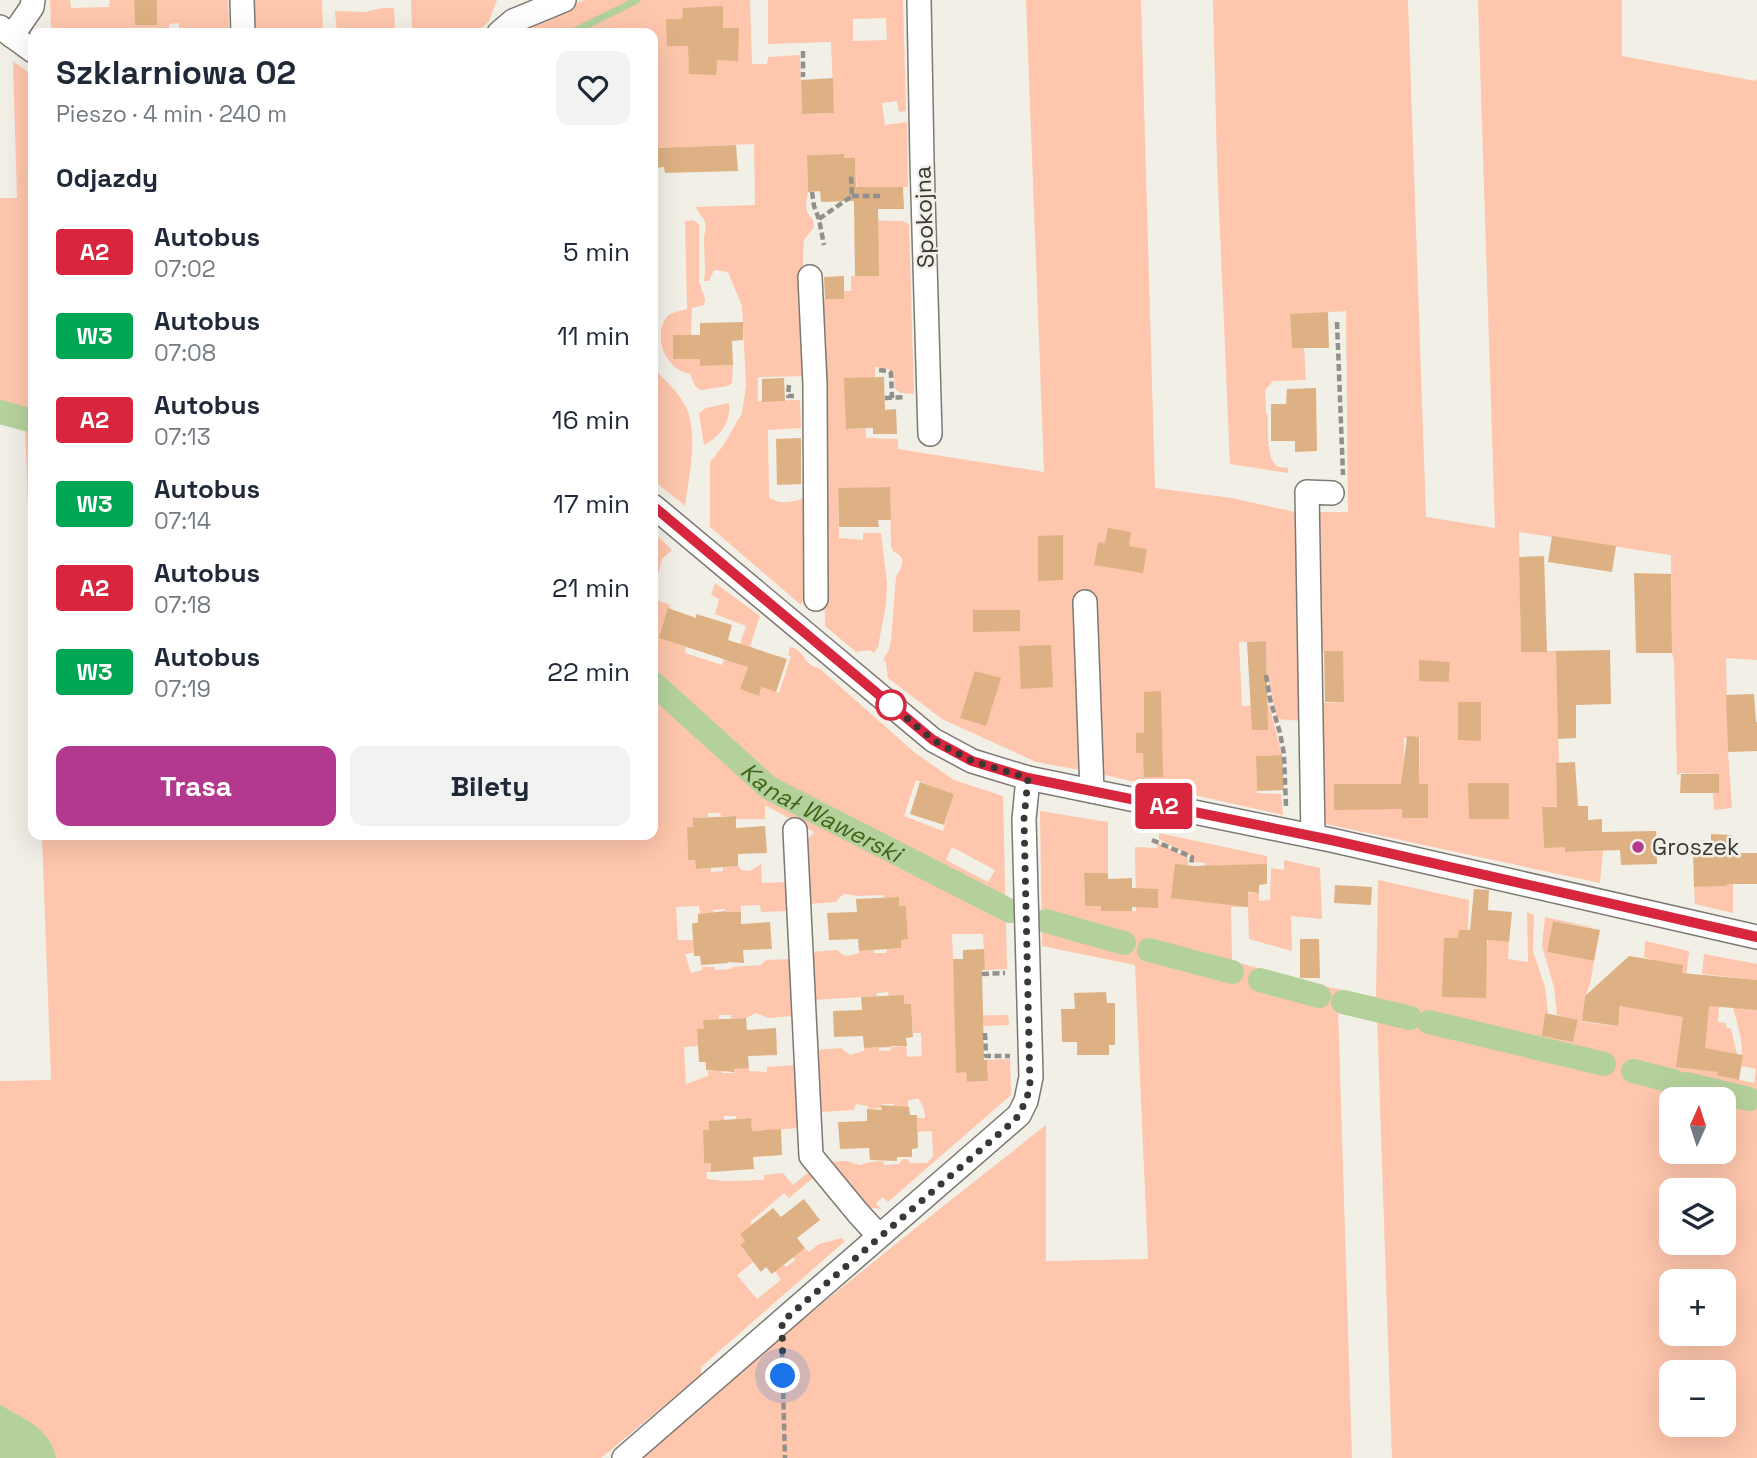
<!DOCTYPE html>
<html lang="pl">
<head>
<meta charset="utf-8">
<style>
	:root { --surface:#fff; --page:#f2f2f3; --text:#1f2937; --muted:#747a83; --accent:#b2398e }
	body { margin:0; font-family:"Space Grotesk",sans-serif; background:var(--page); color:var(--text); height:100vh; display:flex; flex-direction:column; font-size:26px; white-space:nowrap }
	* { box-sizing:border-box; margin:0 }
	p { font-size:23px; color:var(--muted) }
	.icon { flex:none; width:38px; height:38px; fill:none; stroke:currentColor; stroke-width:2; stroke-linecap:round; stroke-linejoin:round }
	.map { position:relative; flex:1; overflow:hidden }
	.drawer { position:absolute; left:28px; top:28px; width:630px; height:812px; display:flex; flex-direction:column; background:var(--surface); border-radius:14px; box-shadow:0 7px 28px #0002 }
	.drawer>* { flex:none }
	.badge { padding:0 14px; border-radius:5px; font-size:24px; line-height:46px }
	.needle { width:46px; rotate:3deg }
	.tools { position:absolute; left:1659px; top:1087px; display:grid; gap:14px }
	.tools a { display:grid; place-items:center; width:77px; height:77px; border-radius:14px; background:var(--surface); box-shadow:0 7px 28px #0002; font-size:35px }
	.you { position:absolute; width:35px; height:35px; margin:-18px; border:5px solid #fff; border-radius:50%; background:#1a73e8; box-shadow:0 0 0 10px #1a73e833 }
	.map>.badge { position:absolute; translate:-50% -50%; box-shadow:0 0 0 4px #fff }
	h2 { padding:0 28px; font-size:26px; line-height:63px }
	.round { display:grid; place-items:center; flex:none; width:74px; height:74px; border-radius:14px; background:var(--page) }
	.overview { display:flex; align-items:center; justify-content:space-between; height:119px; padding:0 28px }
	h1 { font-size:33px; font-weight:700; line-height:52px }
	.button { display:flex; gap:14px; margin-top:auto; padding:14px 28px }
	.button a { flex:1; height:80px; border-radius:14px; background:var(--accent); color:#fff; font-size:28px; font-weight:700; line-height:80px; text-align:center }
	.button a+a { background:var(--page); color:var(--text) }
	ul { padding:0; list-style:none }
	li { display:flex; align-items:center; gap:21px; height:84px; padding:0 28px }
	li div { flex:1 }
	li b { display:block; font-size:26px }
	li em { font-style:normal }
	li .badge { min-width:77px; font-weight:700; text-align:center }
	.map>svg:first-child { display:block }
</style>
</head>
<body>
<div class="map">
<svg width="1757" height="1458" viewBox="0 0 1757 1458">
	<rect width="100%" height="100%" fill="#f2efe7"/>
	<g fill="#fec6ac" fill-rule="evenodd">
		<polygon points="50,0 70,0 71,8 109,7 110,0 134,0 136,25 157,24 157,0 228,0 229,33 179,33 179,23 169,24 169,33 55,33 51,26"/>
		<polygon points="253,0 322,0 323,33 254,33"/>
		<polygon points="411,0 497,0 489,21 476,33 412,33"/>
		<path d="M584 0H750L752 64H767L768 57 800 55 802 114 834 113 831 42 768 44V0H903L906 111 899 112 897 101 882 103 885 125 907 122 908 187H881L857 192 855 158H844V154L807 155 808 192 806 202 807 212 813 220 814 227 804 240 803 259 807 376 758 377V401L800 400 801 428 768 430 769 498C781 504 791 503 804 498L805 596 801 605 710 527V462L723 446 742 413 746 386 742 306 728 272 714 270 709 281H704C706 266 704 253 704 239 704 233 707 228 705 222 703 217 698 213 696 207L755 205 754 144 653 148V33H521L571 5ZM886 18 887 40 853 41V19Z"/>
		<path d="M1026 0H1141L1155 488 1232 498 1295 512 1302 721 1277 719 1267 673 1266 641 1239 642 1242 706 1269 705 1282 755 1256 756 1257 793 1281 794 1283 815 1096 773 1036 762 942 719 888 678 886 662 883 660 889 650 891 640 896 577C900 569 907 561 898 554 890 548 895 556 891 546L890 487 838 489 839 538 863 540V533H881L887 583 886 604 878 647 874 653 870 650 856 652 825 626 817 306 818 277H822L823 299H844V291H851V276H878L865 220 902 221 909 224 914 394 901 393 895 389C894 371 894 368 875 367V377L846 429H866V438L898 439V449L1044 472Z"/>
		<path d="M1213 0H1408L1426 517 1495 528 1478 0H1622V56L1755 81 1757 79V660L1726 658 1728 752 1732 808 1714 810 1713 793H1719V774L1681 773 1677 775 1674 660 1672 653 1671 555 1519 532 1521 651H1556L1559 763 1556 764 1557 789 1577 806 1542 807 1544 847H1565L1566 852 1603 851 1600 883 1326 824 1323 703 1343 702V651H1322L1318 512H1348L1346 311 1290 315 1292 348H1304L1306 380 1273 381 1265 390 1266 413 1268 416C1268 427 1266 459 1277 466 1280 468 1284 467 1288 468V473L1230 464 1217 163ZM1419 661 1450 662 1449 682 1419 680ZM1420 737 1419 784H1427L1428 818H1403L1404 738Z"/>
		<polygon points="381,8 394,8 395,33 337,33 335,11 366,12"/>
		<polygon points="13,61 33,76 33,129 29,130 31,195 33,195 33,632 25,426 0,421 0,198 17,198"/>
		<path d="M693 220 699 224V281L705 299 704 305 692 308 691 335H673V359H700L701 366 733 365 732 383 728 386 701 390 695 386 690 374C681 372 673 368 668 359 660 349 657 328 667 317 671 312 680 311 687 309L685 221Z"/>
		<path d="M653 367C664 380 680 393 687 409 698 436 689 478 685 506L653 480Z"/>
		<path d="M729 403C731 423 720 436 704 445L699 413 706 408Z"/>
		<path d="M655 534 672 550 662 559 658 575H657V600L670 605 660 638 686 647 685 653 722 665 728 650 737 654 746 626 715 614 719 599 711 595 715 583 760 616 750 646 754 648 743 681 751 684 749 692 758 696 761 687 779 693 791 656 788 655 790 647C804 648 803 666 819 668L914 752 954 780 1003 796 1007 969 985 970 983 934H952L955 1016 1008 1015 1009 1025 955 1027 956 1072H966L967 1082 988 1081 987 1060 1010 1059 1011 1095 888 1202 883 1197 876 1203 881 1209 865 1207 831 1162 847 1161 859 1165 870 1162 883 1161 884 1165 899 1164 903 1159H907L910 1163H927L933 1156 932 1131 918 1132 917 1118H925L924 1109 918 1098 908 1101V1107H894V1104H882V1108L868 1109V1106L856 1104 854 1110 820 1112 816 1050 841 1048 850 1055 864 1051V1048H879V1051L891 1050V1047L906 1046 907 1057 922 1056 921 1033H913L911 1004H904V995L889 996 888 992 877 993 876 996 814 1000 811 952 838 950C843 958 850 956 859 953V951L874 950V953H886L887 949 901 948V940L908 939 906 906H899V897L884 898 883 895 857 896 845 894 840 897 836 902 809 904 806 841 814 832 765 805V819H736L735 816H721L720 813H708V817L693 818V827H687L688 860H695L696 869 711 868V872L723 871V867L738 866 742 870 750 871 761 864 762 883 787 882 788 911 761 912 760 905 741 906V912H726L725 909 713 910V913L700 914 699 906 676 907 678 940H693V953L685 954 691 973 702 970V967H714L715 970 731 969 732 967 761 965 766 960 791 959 793 1016 768 1018 756 1013 746 1018H731V1015H719V1019L704 1020V1029H697L698 1046 684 1047 686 1084 708 1076V1071L721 1070 722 1073H733L734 1069 749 1068V1071L767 1072V1067L796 1065 800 1128 752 1131 751 1118 736 1119V1116H724V1120L709 1121V1130H703L704 1163H711V1172H706L707 1179 724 1181 764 1180V1175L783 1173 793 1185 810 1171 814 1177 789 1198 784 1193 750 1222 752 1225 740 1234 745 1241 740 1246 753 1262 737 1275 757 1299 781 1280 775 1271 784 1265 786 1267 795 1260 793 1256 805 1248 809 1252 819 1244 842 1238 845 1241 701 1367V1375L601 1458H0V1081L51 1080 42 835H653V541ZM916 780 954 794 943 831 904 816ZM952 847 995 870 988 882 946 860Z"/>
		<path d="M1040 811 1108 822V873L1084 874 1085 906H1101V911H1136L1135 847 1157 848 1158 843 1188 858V866L1201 901 1205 863 1193 862V857L1159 839V833L1267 856V864L1246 893H1259V901L1270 900 1271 868 1284 870V860L1320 868 1322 919 1291 916 1292 951 1249 939 1248 907H1231L1232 961 1323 986 1376 997 1378 880 1469 900 1467 960 1485 962 1488 940 1509 942 1508 959 1528 962 1527 912 1534 915 1533 951 1545 987 1548 1013 1545 1014 1543 1036 1573 1042 1578 1021 1557 1015 1554 987 1542 946 1545 917 1601 929 1553 921 1547 952 1594 961C1592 973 1591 986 1585 996L1582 1022 1617 1026 1622 998 1631 1006 1674 1015 1653 960 1644 957 1645 941 1689 951 1682 1017 1698 1020 1700 1005 1719 1006 1718 1022 1726 1023V1027L1731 1029 1737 1054 1722 1051 1718 1075 1754 1083 1756 1069 1741 1066C1745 1046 1738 1027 1733 1007L1757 1010V1458H1392L1377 1016 1338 1007 1352 1458H639C771 1342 908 1234 1046 1125V1261L1148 1259 1135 965 1042 946ZM1671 1099H1724V1152H1671ZM1671 1190H1724V1242H1671ZM1671 1281H1724V1334H1671ZM1671 1372H1724V1424H1671Z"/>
		<polygon points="1733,851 1733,913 1695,904 1694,887 1727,886 1726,852"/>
		<polygon points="1704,954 1757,964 1757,980 1702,974"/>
	</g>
	<path fill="#b4d19c" d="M0 1405C23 1418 51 1429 56 1458H0Z"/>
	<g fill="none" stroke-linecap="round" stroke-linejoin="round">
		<polyline stroke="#b4d19c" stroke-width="7" points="571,33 637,0"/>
		<g stroke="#b4d19c" stroke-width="24">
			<polyline points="0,412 33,421"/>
			<path id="s1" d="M653 683 769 788 1010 911"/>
			<polyline points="1046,921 1124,943"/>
			<polyline points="1149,950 1232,972"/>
			<polyline points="1260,980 1319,996"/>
			<polyline points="1343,1002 1410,1018"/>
			<polyline points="1429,1022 1604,1064"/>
			<polyline points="1633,1071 1673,1081"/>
			<polyline points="1686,1084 1749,1099"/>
		</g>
	</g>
	<g fill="#ddb183">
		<polygon points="134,0 157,0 157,25 135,25"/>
		<polygon points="723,6 723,28 739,28 738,61 717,60 716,75 689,74 688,46 667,46 666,19 682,19 683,8"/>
		<polygon points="833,78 834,113 802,114 801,80"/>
		<polygon points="736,145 738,171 665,173 664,167 653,168 653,148"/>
		<polygon points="844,154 844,158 855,158 856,187 903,187 904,209 878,209 879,276 855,276 854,201 821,202 820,191 808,192 807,155"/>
		<polygon points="844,276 844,299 825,299 824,277"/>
		<polygon points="1328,312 1329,348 1292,348 1290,314"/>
		<polygon points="743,322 743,340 732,341 733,365 700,366 700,359 673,359 673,335 700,335 700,323"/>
		<polygon points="884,377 885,410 896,409 897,434 873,434 873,428 846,429 844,378"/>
		<polygon points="784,378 785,401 762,402 762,379"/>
		<polygon points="1316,388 1317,451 1295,452 1295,441 1271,441 1271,404 1286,404 1287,389"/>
		<polygon points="801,438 801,484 777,485 776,439"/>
		<polygon points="890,487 891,520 878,520 879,527 839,527 838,488"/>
		<polygon points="1108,528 1131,532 1129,546 1147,549 1143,573 1094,565 1098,542 1105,543"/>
		<polygon points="1063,535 1063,580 1038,581 1038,536"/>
		<polygon points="1552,536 1616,546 1612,572 1548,562"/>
		<polygon points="1544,556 1547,652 1521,652 1519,557"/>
		<polygon points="1634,573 1671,574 1672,653 1636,653"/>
		<polygon points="668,608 696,618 696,614 732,625 728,640 787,659 776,692 761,687 759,696 740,689 748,667 659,638"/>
		<polygon points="973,610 1020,610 1020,631 973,632"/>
		<polygon points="1266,641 1268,730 1252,730 1247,642"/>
		<polygon points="1051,645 1053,687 1021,689 1019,646"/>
		<polygon points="1610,650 1611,704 1576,705 1576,738 1558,739 1556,651"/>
		<polygon points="1324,651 1343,651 1344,702 1325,702"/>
		<polygon points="1419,660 1450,662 1449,682 1419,681"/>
		<polygon points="975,671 1001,678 986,726 960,718"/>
		<polygon points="1161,691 1163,777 1144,777 1143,753 1136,753 1136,733 1144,733 1144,692"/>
		<polygon points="1754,694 1756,722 1757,722 1757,751 1728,752 1726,695"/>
		<polygon points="1458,702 1481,702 1481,741 1458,740"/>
		<polygon points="1407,736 1419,737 1419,784 1428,784 1428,818 1402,818 1402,809 1334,810 1334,784 1401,784"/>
		<polygon points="1282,755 1284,790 1257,791 1256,756"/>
		<polygon points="1575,762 1578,806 1588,806 1588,820 1602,819 1602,832 1656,831 1657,864 1621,865 1620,850 1565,852 1565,847 1544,848 1542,807 1557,807 1556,763"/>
		<polygon points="1681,774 1719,774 1719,793 1680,793"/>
		<polygon points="920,782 954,794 944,825 910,814"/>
		<polygon points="1468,783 1509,783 1509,819 1469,819"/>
		<polygon points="736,816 736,828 765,826 767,853 738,854 738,866 696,869 695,860 688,860 687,827 693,827 693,818"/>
		<polygon points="1711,834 1732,835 1733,853 1757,853 1757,884 1727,884 1727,886 1694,887 1693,851 1711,851"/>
		<polygon points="1175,864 1194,866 1267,864 1267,884 1259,885 1259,893 1248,892 1248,907 1171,898"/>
		<polygon points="1084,873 1108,873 1108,879 1132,878 1132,888 1158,889 1158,908 1132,907 1132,911 1101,911 1101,906 1085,906"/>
		<polygon points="1335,885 1372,887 1371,905 1334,903"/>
		<polygon points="1474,889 1489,890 1488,910 1512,912 1509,942 1487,940 1486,998 1442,997 1444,938 1458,938 1459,930 1470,930"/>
		<polygon points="899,897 899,906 906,906 908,939 901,940 901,948 859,951 858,939 829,940 827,913 857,912 856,899"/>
		<polygon points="726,911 726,912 741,912 741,924 770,922 772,949 743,950 744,963 728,962 728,963 701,965 700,956 694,956 692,923 698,923 698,914"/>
		<polygon points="1553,921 1600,930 1594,961 1547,952"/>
		<polygon points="1300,939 1319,939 1320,978 1300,978"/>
		<polygon points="984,949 985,970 982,970 984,1060 987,1060 988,1081 967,1082 966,1072 956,1073 953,959 963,959 963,950"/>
		<polygon points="1629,956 1683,965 1682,973 1757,980 1757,1010 1709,1006 1705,1048 1743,1055 1739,1080 1717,1075 1718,1072 1676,1067 1683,1017 1620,1006 1618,1026 1582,1021 1585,996"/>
		<polygon points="1106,992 1107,1003 1115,1003 1115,1045 1109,1045 1109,1055 1077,1055 1077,1042 1062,1042 1061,1009 1075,1009 1074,993"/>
		<polygon points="904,995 904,1004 911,1004 913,1037 906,1038 907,1046 891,1046 891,1047 864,1048 863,1036 834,1037 833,1011 862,1010 861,997"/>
		<polygon points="1545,1013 1578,1020 1573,1042 1542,1036"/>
		<polygon points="746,1018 747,1030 776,1028 777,1055 748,1056 749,1068 734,1069 734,1072 706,1070 706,1062 699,1062 697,1029 704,1029 703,1020"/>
		<polygon points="881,1105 909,1107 910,1115 917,1115 918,1148 912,1149 912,1157 897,1157 897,1161 870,1160 869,1148 840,1149 838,1122 867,1121 867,1109 882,1110"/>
		<polygon points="751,1118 752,1131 781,1129 782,1155 753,1157 754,1169 711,1172 711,1163 704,1163 703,1130 709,1130 709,1121"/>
		<polygon points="804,1199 820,1220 797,1238 805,1248 772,1274 766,1267 761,1272 740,1245 745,1241 740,1234 773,1208 781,1217"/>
	</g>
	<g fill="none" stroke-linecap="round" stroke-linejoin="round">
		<g stroke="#7c7972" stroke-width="26">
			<g id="minor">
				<polyline points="242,0 243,33"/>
				<polyline points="919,0 922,161 930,434"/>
				<polyline points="0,27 33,51"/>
				<polyline points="499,33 513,21 564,0"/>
				<polyline points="12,36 32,7 33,0"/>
				<polyline points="810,277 815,384 816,599"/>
				<polyline points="653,506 933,740 972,761 1028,778 1331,840 1757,937"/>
				<polyline points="1085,602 1092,791"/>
				<polyline points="795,830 811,1156 858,1213 879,1236"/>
				<polyline points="1313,836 1307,492 1332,493"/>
				<polyline points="624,1458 1019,1115 1026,1101 1031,1077 1024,819 1028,778"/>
			</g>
		</g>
		<g stroke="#92908b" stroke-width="4.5" stroke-dasharray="7 3.5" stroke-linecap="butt">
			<polyline points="803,51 803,77"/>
			<polyline points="812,192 814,206 819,219 824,245"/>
			<polyline points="852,196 881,196"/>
			<polyline points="819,219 852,196 851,176"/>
			<polyline points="1337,322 1343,475"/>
			<polyline points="879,370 888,371 891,373 892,398"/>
			<polyline points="789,385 788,396 794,396"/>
			<polyline points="885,398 906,397"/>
			<polyline points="1266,675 1270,699 1280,733 1284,754 1286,807"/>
			<polyline points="1152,840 1192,857 1191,866"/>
			<polyline points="982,974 1005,973"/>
			<polyline points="985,1033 986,1056 1010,1056"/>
			<polyline points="782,1350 785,1458"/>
		</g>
		<use href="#minor" stroke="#fff" stroke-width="23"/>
	</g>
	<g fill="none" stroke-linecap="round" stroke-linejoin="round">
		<g stroke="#fff" stroke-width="16">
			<polyline id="line" points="653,506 933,740 972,761 1028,778 1331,840 1757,937"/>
		</g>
		<use href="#line" stroke="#d7263d" stroke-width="10"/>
		<polyline stroke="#393835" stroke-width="7" stroke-dasharray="0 12.6" points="783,1376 782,1322 1016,1119 1026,1101 1030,1086 1024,819 1028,778 972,761 933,740 891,705"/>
	</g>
	<circle fill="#fff" stroke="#d7263d" stroke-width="3.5" cx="891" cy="705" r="14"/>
	<circle fill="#b2398e" stroke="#f2efe7" stroke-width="2.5" cx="1638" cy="847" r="7"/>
	<g text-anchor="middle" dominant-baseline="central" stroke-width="5" stroke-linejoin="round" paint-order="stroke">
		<g font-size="23" fill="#393835" stroke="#f2efe7">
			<text transform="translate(924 217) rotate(-92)">Spokojna</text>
		</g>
		<g font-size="23" fill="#393835" stroke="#f2efe7" text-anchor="start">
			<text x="1652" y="847">Groszek</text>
		</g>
		<g font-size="24" font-style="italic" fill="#416419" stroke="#f2efe7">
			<text stroke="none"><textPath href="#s1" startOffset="214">Kanał Wawerski</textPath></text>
		</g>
	</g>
</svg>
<div class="tools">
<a><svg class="needle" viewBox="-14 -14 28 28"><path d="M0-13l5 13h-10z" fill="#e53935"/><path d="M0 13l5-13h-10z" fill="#747a83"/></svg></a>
<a><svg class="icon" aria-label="layers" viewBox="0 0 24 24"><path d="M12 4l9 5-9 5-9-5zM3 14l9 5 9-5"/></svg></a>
<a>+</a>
<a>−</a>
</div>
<div class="you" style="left:783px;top:1376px"></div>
<b class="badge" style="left:1164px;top:806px;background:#d7263d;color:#fff">A2</b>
<section class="drawer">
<div class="overview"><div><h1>Szklarniowa 02</h1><p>Pieszo · 4 min · 240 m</p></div><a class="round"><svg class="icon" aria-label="heart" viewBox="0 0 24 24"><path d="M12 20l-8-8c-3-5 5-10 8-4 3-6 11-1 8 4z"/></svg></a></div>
<h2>Odjazdy</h2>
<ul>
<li><span class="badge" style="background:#d7263d;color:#fff">A2</span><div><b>Autobus</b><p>07:02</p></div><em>5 min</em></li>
<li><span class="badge" style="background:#00a651;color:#fff">W3</span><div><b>Autobus</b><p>07:08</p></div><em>11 min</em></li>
<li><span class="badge" style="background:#d7263d;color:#fff">A2</span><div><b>Autobus</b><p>07:13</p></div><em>16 min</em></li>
<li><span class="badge" style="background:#00a651;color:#fff">W3</span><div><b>Autobus</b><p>07:14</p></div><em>17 min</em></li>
<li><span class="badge" style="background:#d7263d;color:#fff">A2</span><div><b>Autobus</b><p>07:18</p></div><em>21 min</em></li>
<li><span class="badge" style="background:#00a651;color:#fff">W3</span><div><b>Autobus</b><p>07:19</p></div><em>22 min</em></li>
</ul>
<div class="button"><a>Trasa</a><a>Bilety</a></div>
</section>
</div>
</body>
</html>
